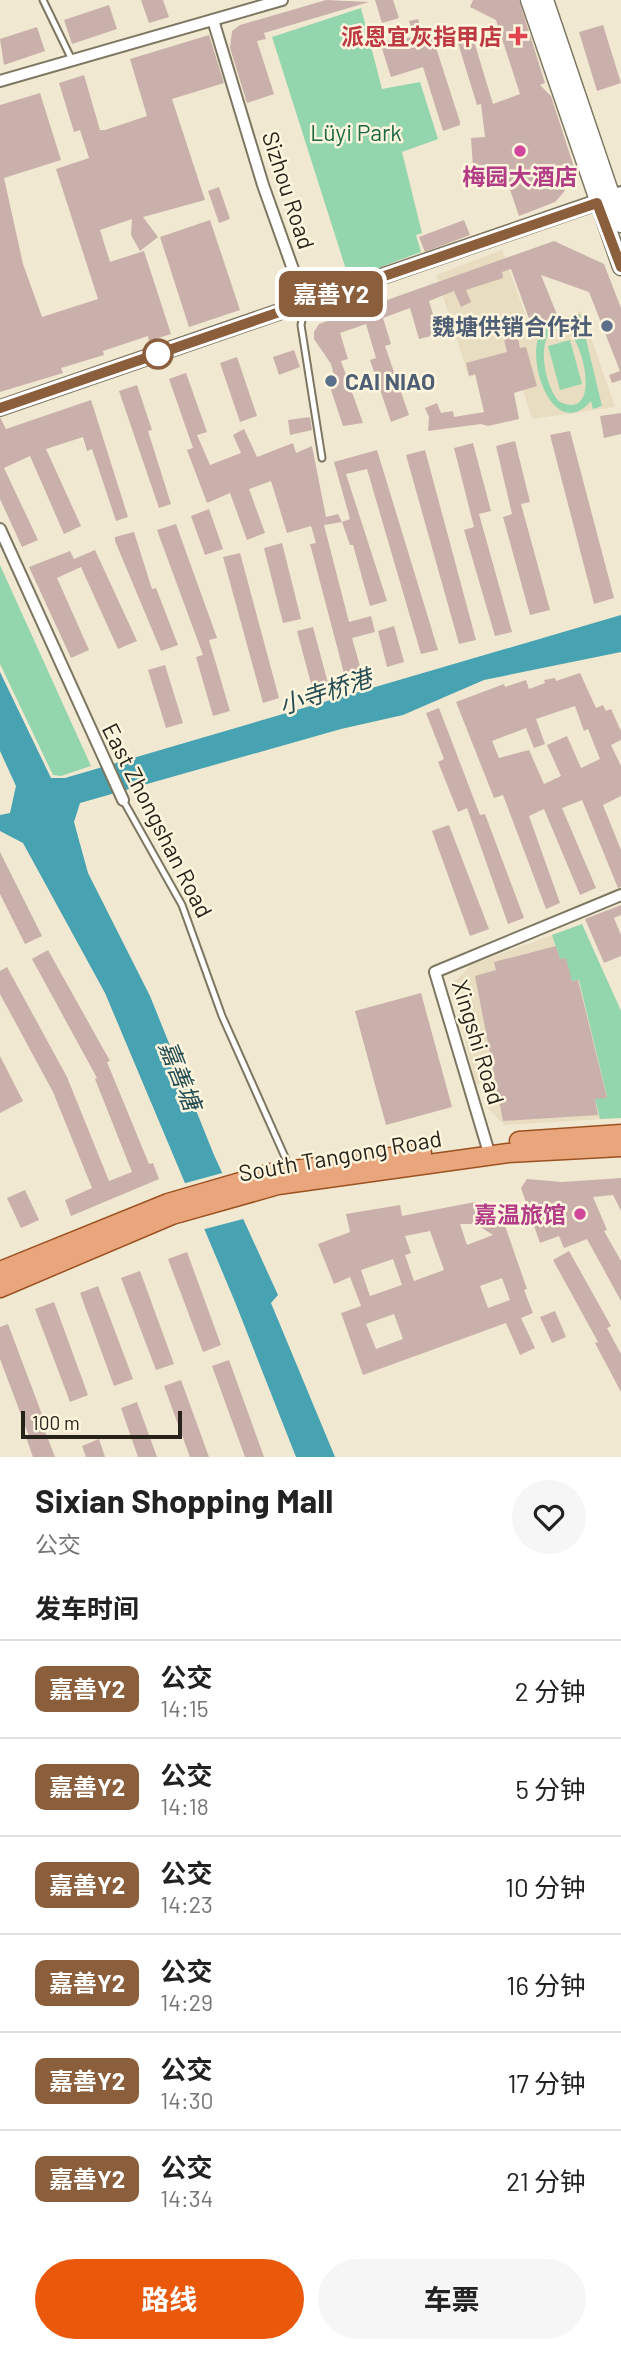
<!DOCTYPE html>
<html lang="zh">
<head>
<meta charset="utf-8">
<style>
	:root { --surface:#fff; --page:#f6f6f6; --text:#222; --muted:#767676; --line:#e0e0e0; --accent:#ea580c }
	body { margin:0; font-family:Barlow,"Noto Sans SC",sans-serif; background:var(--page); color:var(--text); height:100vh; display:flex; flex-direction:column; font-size:26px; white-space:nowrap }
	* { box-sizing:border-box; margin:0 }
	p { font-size:23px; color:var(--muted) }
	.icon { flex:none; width:38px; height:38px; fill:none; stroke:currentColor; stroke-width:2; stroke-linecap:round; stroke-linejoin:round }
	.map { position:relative; height:1457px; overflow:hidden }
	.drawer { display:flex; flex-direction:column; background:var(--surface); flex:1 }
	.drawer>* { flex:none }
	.badge { padding:0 14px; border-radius:10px; font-size:24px; line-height:46px }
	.scale { position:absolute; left:21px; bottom:18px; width:161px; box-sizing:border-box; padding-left:7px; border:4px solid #27231b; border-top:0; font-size:19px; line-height:24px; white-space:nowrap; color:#27231b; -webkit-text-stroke:5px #fef5de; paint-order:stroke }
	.map>.badge { position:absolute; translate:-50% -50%; box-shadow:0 0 0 4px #fff }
	h2 { padding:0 35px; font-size:26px; line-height:63px }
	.round { display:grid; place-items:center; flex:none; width:74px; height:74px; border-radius:37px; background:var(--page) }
	.headline { display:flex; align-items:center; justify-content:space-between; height:119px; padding:0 35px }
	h1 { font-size:33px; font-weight:700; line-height:52px }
	.button { display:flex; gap:14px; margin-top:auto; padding:14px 35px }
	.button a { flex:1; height:80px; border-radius:42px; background:var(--accent); color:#fff; font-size:28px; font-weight:700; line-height:80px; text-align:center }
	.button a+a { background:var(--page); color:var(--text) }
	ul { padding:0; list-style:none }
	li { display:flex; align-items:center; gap:21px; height:98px; padding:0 35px; border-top:2px solid var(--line) }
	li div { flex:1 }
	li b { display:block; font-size:26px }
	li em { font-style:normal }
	li .badge { min-width:77px; font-weight:700; text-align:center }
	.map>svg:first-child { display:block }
</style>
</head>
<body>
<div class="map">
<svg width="621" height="1457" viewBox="0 0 621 1457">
	<rect width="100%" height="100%" fill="#f1e8d1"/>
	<g fill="#e8ddc0">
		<polygon points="502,250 531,330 582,311 615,407 532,419 516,367 469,377 436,275"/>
		<polygon points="582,924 621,1011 621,1118 504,1125 487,1107 482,1083 476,1085 451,985 471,965"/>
	</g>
	<g fill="#93d6ae" fill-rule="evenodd">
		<polygon points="361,8 382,89 420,82 438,139 402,152 422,233 416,235 421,252 349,279 272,37"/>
		<path d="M580 314 602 406 593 409 591 401C543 457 505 296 573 325L571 316ZM554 330H566C584 340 602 421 560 402 546 390 535 340 554 330Z"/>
		<polygon points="570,340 582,384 560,390 548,346"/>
		<polygon points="0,565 91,766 61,776 53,775 0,664"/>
		<polygon points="582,924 621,1011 621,1118 600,1119 595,1099 607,1097 579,980 572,981 560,959 552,935"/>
	</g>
	<polygon fill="#47a3b2" points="621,615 621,652 484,680 403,715 341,729 80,803 74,822 88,873 150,996 214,1155 278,1295 271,1303 335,1457 296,1457 235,1302 105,993 23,843 0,831 0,815 10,813 16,786 0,751 0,672 51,778 65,778"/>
	<polygon fill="#f1e8d1" points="226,1172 247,1218 201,1230 182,1184"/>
	<g fill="#cab0ab" fill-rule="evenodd">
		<polygon points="141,0 163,0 169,17 149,23"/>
		<polygon points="326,0 369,2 264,33 266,39 257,41 274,94 247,103 230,48 232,31 240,25"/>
		<polygon points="375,0 393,0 399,18 382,23"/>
		<polygon points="473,0 519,0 545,83 540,85 551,96 574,167 564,192 555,202 519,216 502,166 473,168 471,138 485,137 481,104 477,105 458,43 473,38 493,104 520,94 496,20 470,7"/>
		<polygon points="109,5 117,29 72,44 64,20"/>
		<polygon points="418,19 422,34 431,32 460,122 460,125 443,131 423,67 391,77 380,42 414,37 409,21"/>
		<polygon points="603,25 621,83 597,91 579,32"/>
		<polygon points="37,27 45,51 4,65 0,39"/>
		<polygon points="209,35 224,83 172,99 205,200 143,217 158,237 140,251 131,235 132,219 100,230 110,262 144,251 171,334 149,341 148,336 103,351 104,355 61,368 63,373 0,392 0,105 40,93 61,160 4,178 23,264 42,317 98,299 56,169 89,158 80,130 74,132 59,83 84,75 100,130 105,130 147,116 130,59"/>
		<polygon points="219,187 230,219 219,223 208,191"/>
		<polygon points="210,220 240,310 189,327 160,237"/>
		<polygon points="464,220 470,235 425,252 419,237"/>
		<polygon points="554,241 604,264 621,308 621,380 612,383 609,375 620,371 589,292 541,275 558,317 532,327 511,269 502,272 503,278 466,290 471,302 461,307 454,291 429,301 439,334 419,339 410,308 383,318 391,344 385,346 409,415 391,422 370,360 376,358 366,324 340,333 348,359 341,361 363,423 343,426 327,378 334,375 331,364 314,339 314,332 319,324"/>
		<polygon points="514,320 520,348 526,347 537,386 514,393 519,419 488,426 481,424 428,431 429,417 425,408 437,403 441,413 453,411 454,417 484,412 475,374 469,376 466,363 507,352 500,323"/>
		<polygon points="294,350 300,367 279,375 273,357"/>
		<polygon points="237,357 257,416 240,422 220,363"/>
		<polygon points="186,373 207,432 197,435 210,465 241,453 233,435 244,429 257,457 293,443 296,453 312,446 326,517 338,514 342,522 324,525 349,622 371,616 375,632 352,638 363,677 346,681 310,544 316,543 311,526 287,533 271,481 249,489 265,533 247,540 230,493 207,503 187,450 193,448 169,379"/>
		<polygon points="137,385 152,430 148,431 171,504 159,508 119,391"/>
		<polygon points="91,400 128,517 116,521 92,449 87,451 83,437 46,449 81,526 64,534 30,456 4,468 38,540 22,547 0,499 0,417 6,429"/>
		<polygon points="621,413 621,434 604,438 600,416"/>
		<polygon points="310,417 312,430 290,435 288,420"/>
		<polygon points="570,431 614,598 594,604 550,435"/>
		<polygon points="515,441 530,502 521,504 550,610 530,615 503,517 512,514 496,446"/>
		<polygon points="473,443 491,511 479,514 512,632 495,636 464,530 474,527 454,448"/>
		<polygon points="377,450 438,650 421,654 367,469 346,474 387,601 370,606 353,545 350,545 342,522 350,519 334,462"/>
		<polygon points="425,450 476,640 459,644 406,455"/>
		<polygon points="209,509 223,549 205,555 191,516"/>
		<polygon points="176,524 217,638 209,640 230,711 213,716 196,657 203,655 157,530"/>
		<polygon points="134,532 152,589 156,588 178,645 161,651 115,541 115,537"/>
		<polygon points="282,543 301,619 283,623 264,548"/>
		<polygon points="95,550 137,641 118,649 81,567 57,578 89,650 71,658 29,567 70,551 74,559"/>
		<polygon points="240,553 279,698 263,703 223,557"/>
		<polygon points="394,626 404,662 387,667 378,631"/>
		<polygon points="313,627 329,687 313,691 297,631"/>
		<polygon points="165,665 183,723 166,728 148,670"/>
		<path d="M580 673 596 708 603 705 606 711 611 709 621 731V740L611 745 621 766V796L603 805 621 850V887L618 888 582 800 562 808 596 888 580 895 544 809 529 816 560 903 546 909 503 795 494 798 456 702 504 684 505 687 526 680 529 689 545 683 544 680 555 678 556 681ZM575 706 584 731 588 729 600 759 581 768 567 736 547 745 561 776 544 784 529 750 499 758 492 741 526 728 534 748 545 744 536 719Z"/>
		<polygon points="439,708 480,815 485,814 524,918 508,924 467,808 458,812 438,762 444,759 426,713"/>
		<polygon points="449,825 489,929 470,936 432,831"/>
		<polygon points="0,852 42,936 25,944 0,894"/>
		<polygon points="621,905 621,915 614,918 621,935 621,956 604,963 585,919"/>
		<polygon points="556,946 560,959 566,958 572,981 578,980 607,1098 595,1099 598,1115 503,1121 475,976 496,970 494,962"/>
		<polygon points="48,950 110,1061 107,1062 149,1164 153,1163 159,1179 71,1216 65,1200 92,1188 53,1092 0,994 0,971 7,967 67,1077 109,1181 132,1172 95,1079 97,1078 32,959"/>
		<polygon points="421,993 452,1107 386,1125 355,1011"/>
		<polygon points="0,1056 23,1101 0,1113"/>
		<polygon points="621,1178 621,1211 613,1195 593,1197 607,1230 604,1231 621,1261 621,1301 587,1239 564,1248 559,1236 540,1243 521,1188 527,1179 562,1182"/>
		<polygon points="25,1190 39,1220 21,1228 7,1198"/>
		<path d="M475 1202 491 1208 505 1226 527 1289 524 1290 533 1313 521 1318 535 1348 520 1355 506 1323 363 1375 341 1313 361 1306 350 1277 334 1284 318 1244 350 1232 346 1214 400 1205 402 1216ZM460 1224H476L493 1235 467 1245ZM430 1231 444 1270 414 1281 405 1255 411 1253 405 1236ZM393 1259 402 1285 370 1296 361 1270ZM502 1278 510 1300 488 1308 480 1286ZM394 1314 403 1339 376 1349 366 1324Z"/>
		<polygon points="569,1251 611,1326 607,1328 621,1354 621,1392 595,1343 598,1342 553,1260"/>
		<polygon points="187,1252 221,1345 203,1352 168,1259"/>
		<polygon points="140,1271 174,1364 156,1370 121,1278"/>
		<polygon points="98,1286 133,1379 114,1386 80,1293"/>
		<polygon points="54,1302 88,1395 70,1402 35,1309"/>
		<polygon points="555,1311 566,1337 552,1343 540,1317"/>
		<polygon points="8,1324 43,1417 40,1418 55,1457 33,1457 26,1437 29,1436 0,1359 0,1327"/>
		<polygon points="229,1360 264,1457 245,1457 212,1366"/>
		<polygon points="181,1380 209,1457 190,1457 164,1386"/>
		<polygon points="137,1402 157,1457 138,1457 121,1408"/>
		<polygon points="99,1439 105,1457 86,1457 82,1446"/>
	</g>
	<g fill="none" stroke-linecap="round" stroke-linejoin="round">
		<g stroke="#7d7661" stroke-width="9">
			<g id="service">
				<polyline points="43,0 72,60"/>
				<polyline points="305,306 301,325 322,458"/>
				<polyline points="123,800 182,905 222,1016 289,1166"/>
			</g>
		</g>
		<g stroke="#7d7661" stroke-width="14">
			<g id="minor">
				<polyline points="213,20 263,185 305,303"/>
				<polyline points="0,81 282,0"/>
				<polyline points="0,529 123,800"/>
				<polyline points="490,1156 435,972 621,895"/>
			</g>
		</g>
		<g stroke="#7d7661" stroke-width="18">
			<polyline id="tertiary" points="0,408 621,194"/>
		</g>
		<g stroke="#7d7661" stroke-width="19">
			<g id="secondary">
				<polyline points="529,0 621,267"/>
				<polyline points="545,0 621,224"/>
			</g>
		</g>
		<g stroke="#9c5121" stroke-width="21">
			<g id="primary">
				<polyline points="519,1141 621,1134"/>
				<polyline points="0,1271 168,1203 271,1173 422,1153"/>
				<polyline points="0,1288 172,1215 278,1185 508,1153 621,1147"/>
			</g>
		</g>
		<use href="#service" stroke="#fff" stroke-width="5"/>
		<use href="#minor" stroke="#fff" stroke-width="10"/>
		<use href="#tertiary" stroke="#fff" stroke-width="14"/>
		<use href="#secondary" stroke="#fff" stroke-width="16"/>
		<use href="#primary" stroke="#e9a67c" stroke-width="18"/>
	</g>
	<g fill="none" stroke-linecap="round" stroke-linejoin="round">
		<g stroke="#fff" stroke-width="16">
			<polyline id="line" points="0,408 597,203 621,267"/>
		</g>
		<use href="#line" stroke="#8b5e3c" stroke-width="10"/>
	</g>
	<path fill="#e0444e" stroke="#fef5de" stroke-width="2.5" d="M514.5 25.5h7v7h7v7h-7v7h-7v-7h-7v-7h7z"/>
	<g fill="#d1479c" stroke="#fef5de" stroke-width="2.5">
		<circle cx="520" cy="151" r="7"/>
		<circle cx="580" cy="1214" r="7"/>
	</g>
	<g fill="#5c6f8a" stroke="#fef5de" stroke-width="2.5">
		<circle cx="607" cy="326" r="7"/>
		<circle cx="331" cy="381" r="7"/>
	</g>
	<circle fill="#fff" stroke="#8b5e3c" stroke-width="3.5" cx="158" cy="354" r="14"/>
	<g text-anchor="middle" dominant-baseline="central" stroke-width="5" stroke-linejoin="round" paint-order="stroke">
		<g font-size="23" font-weight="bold" fill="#be3a42" stroke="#fef5de" text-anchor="end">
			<text x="502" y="36">派恩宜灰指甲店</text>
		</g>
		<g font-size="23" fill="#1b6843" stroke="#fef5de">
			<text x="356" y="132">Lüyi Park</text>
		</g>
		<g font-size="23" font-weight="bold" fill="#b23c85" stroke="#fef5de">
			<text x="520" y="176">梅园大酒店</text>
			<text x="566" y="1214" text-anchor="end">嘉温旅馆</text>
		</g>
		<g font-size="23" fill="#27231b" stroke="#fef5de">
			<text transform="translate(289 190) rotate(72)">Sizhou Road</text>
			<text transform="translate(158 820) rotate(63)">East Zhongshan Road</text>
			<text transform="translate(479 1042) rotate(73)">Xingshi Road</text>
			<text transform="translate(340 1155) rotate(-10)">South Tangong Road</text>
		</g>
		<g font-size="23" font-weight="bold" fill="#4e5e75" stroke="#fef5de" text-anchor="end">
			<text x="593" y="326">魏塘供销合作社</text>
			<text x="345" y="381" text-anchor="start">CAI NIAO</text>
		</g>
		<g font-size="24" font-style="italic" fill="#234c53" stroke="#fef5de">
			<text transform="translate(325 691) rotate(-18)">小寺桥港</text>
			<text transform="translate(181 1075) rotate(68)">嘉善塘</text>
		</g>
	</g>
</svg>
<div class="scale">100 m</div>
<b class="badge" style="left:331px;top:294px;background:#8b5e3c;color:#fff">嘉善Y2</b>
</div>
<section class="drawer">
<div class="headline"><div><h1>Sixian Shopping Mall</h1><p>公交</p></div><a class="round"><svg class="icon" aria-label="heart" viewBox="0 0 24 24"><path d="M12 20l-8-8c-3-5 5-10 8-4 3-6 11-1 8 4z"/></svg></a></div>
<h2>发车时间</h2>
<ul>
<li><span class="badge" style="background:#8b5e3c;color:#fff">嘉善Y2</span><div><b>公交</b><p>14:15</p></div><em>2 分钟</em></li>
<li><span class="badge" style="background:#8b5e3c;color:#fff">嘉善Y2</span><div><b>公交</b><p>14:18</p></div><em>5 分钟</em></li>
<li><span class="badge" style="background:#8b5e3c;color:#fff">嘉善Y2</span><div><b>公交</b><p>14:23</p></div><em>10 分钟</em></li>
<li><span class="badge" style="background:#8b5e3c;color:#fff">嘉善Y2</span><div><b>公交</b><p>14:29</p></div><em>16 分钟</em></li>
<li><span class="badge" style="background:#8b5e3c;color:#fff">嘉善Y2</span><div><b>公交</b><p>14:30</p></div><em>17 分钟</em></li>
<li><span class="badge" style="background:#8b5e3c;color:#fff">嘉善Y2</span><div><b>公交</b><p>14:34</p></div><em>21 分钟</em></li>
</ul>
<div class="button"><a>路线</a><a>车票</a></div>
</section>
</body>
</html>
